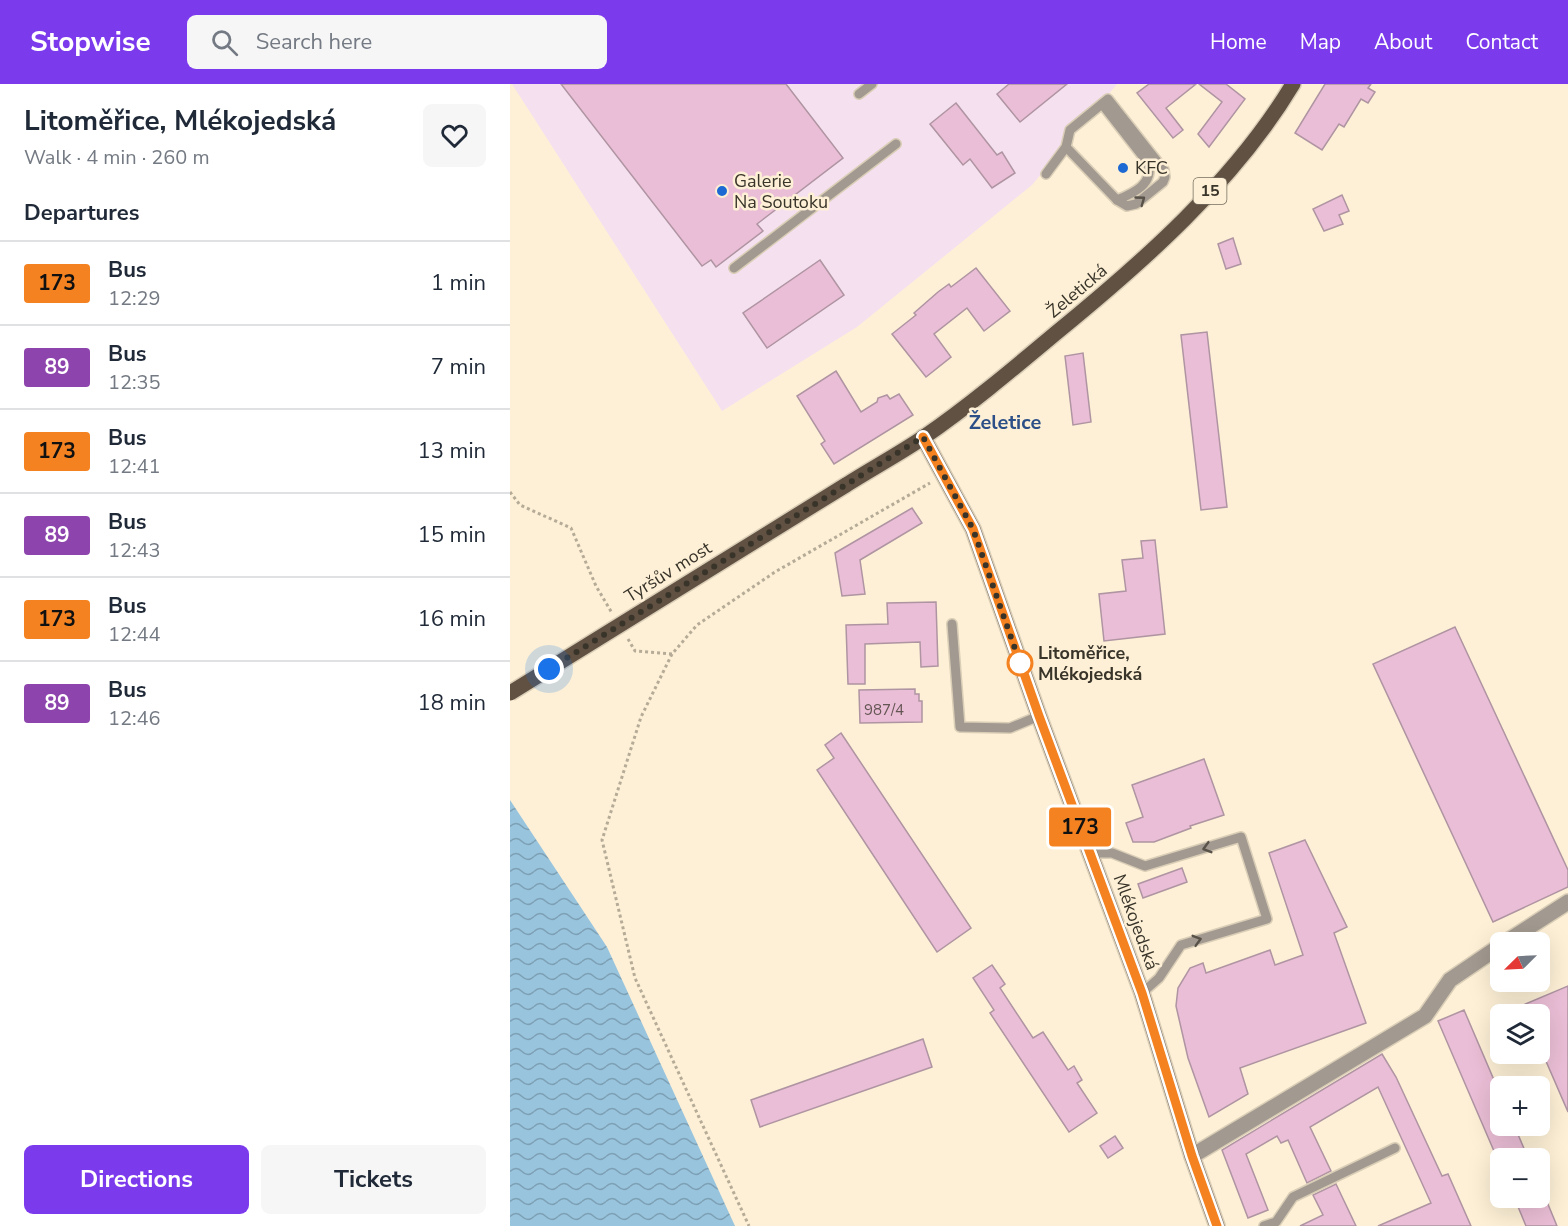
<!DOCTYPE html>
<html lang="en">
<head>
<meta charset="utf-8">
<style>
	:root { --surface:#fff; --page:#f6f6f7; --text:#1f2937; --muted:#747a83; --line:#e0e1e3; --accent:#7c3aed }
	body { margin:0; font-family:"Nunito Sans",sans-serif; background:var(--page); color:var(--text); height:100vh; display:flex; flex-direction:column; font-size:22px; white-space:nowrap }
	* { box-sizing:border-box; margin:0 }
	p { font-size:20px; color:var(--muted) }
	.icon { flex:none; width:33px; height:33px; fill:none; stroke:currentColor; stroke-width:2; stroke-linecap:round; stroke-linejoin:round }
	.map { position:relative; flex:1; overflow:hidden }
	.panel { display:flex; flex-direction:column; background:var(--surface); width:510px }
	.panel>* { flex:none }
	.badge { padding:0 12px; border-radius:4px; font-size:21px; line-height:39px }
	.needle { width:39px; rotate:246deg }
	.buttons { position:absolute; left:980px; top:848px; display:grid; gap:12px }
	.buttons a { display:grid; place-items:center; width:60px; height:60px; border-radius:9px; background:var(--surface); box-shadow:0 6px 24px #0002; font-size:30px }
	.you { position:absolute; width:30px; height:30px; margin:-15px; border:4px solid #fff; border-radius:50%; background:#1a73e8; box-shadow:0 0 0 9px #1a73e833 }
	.map>.badge { position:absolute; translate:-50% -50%; box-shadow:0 0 0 3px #fff }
	h2 { padding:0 24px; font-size:22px; line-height:54px }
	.round { display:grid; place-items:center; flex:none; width:63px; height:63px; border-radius:9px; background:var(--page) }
	.overview { display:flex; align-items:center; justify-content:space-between; height:102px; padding:0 24px }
	h1 { font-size:28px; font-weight:700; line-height:45px }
	.button { display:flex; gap:12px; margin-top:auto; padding:12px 24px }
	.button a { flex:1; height:69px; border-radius:9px; background:var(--accent); color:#fff; font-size:24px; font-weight:700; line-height:69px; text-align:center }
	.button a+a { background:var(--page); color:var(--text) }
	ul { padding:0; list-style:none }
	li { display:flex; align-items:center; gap:18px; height:84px; padding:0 24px; border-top:2px solid var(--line) }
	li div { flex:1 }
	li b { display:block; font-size:22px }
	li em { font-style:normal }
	li .badge { min-width:66px; font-weight:700; text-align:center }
	header { display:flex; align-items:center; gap:36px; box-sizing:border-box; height:84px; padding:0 30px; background:var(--accent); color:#fff }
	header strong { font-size:28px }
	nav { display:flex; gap:33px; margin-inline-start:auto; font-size:21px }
	.search { width:420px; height:54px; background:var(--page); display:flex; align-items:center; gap:15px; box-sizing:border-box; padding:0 21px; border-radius:9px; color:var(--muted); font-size:22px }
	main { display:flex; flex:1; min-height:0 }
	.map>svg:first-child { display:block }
</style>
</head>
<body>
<header>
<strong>Stopwise</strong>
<div class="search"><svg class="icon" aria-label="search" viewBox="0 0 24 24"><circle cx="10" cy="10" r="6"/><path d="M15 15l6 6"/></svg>Search here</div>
<nav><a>Home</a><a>Map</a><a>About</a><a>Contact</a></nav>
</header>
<main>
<section class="panel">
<div class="overview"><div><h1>Litoměřice, Mlékojedská</h1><p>Walk · 4 min · 260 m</p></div><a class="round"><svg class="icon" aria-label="heart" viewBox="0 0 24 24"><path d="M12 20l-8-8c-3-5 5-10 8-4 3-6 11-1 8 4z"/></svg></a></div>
<h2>Departures</h2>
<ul>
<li><span class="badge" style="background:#f58220;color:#111">173</span><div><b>Bus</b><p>12:29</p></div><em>1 min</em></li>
<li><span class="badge" style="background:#8e44ad;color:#fff">89</span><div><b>Bus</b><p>12:35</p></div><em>7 min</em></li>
<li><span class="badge" style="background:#f58220;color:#111">173</span><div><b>Bus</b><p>12:41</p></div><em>13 min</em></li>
<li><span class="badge" style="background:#8e44ad;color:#fff">89</span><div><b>Bus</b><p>12:43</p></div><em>15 min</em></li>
<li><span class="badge" style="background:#f58220;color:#111">173</span><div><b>Bus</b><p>12:44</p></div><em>16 min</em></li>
<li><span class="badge" style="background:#8e44ad;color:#fff">89</span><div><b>Bus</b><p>12:46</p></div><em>18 min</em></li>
</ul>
<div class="button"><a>Directions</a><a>Tickets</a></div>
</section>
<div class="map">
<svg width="1058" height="1142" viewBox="0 0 1058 1142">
	<defs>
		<pattern id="water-waves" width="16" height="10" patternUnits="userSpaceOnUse" patternTransform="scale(1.5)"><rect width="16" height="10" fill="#98c4de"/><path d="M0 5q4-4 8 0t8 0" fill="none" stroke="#7da0b4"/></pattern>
	</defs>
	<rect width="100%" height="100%" fill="#fdf0d6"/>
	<polygon fill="#f5e0f0" points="2,0 607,0 522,101 347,243 212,327"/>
	<polygon fill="url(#water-waves)" points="0,716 97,863 225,1142 0,1142"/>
	<g fill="#eabed6" stroke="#af94a2" stroke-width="1.5">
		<polygon points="51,0 276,0 333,74 247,140 253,147 206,183 201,176 192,182"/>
		<polygon points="499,0 557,0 510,38 487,10"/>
		<polygon points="639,0 686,0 656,24 673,46 663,54 627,9"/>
		<polygon points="689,0 716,0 735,15 699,63 688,50 712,18"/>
		<polygon points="815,0 861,0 858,4 865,8 858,19 851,15 834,43 829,40 812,66 785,49"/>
		<polygon points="446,19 487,71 492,68 505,89 482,104 460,75 453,81 420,40"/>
		<polygon points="832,111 839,127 829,131 833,140 814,147 803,125"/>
		<polygon points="723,154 731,180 716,185 708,160"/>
		<polygon points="310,176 334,211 257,264 233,229"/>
		<polygon points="466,184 500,227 474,247 457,224 424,250 441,273 416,293 382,250 406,231 404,229 428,208 439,200 441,203"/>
		<polygon points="697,248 717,423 691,426 671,251"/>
		<polygon points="573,269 581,338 563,341 555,272"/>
		<polygon points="326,287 351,328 367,318 368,314 377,311 380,315 389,310 403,331 324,380 311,360 315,357 287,312"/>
		<polygon points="402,424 412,439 350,476 355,510 332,512 325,469"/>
		<polygon points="645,456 655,550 594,557 589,510 616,507 612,476 633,474 631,457"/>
		<polygon points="426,518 428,582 411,583 410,558 355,560 355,600 338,600 336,541 378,540 377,519"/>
		<polygon points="945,543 1058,786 1058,803 983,838 863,580"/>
		<polygon points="405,605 405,610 409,610 409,617 412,617 412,638 350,639 349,606"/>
		<polygon points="331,649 461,844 427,868 307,686 324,674 315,661"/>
		<polygon points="694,675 714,731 680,742 681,744 644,758 623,758 616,739 633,733 622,701"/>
		<polygon points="795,756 837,843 824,849 856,939 730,984 738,1010 699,1033 678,974 666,922 668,904 680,884 693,879 696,889 760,866 765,881 793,871 759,769"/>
		<polygon points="672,784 677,798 633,814 628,800"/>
		<polygon points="482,881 495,900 490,904 523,954 533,948 558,986 564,982 572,996 567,999 587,1029 559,1048 480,929 484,926 463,894"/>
		<polygon points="1058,902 1058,1028 1029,961 1029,930 992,930"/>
		<polygon points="954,926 990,1010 990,1041 1004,1041 1018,1074 987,1074 928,937"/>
		<polygon points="413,955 422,983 250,1043 241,1016"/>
		<polygon points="872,970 886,993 932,1092 938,1090 961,1142 868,1142 921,1119 868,1003 800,1043 821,1087 797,1099 778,1056 771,1059 767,1052 736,1070 758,1126 738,1134 712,1066"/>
		<polygon points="605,1052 613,1064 598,1074 590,1062"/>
		<polygon points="826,1100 846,1142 790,1142 813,1131 803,1111"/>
		<polygon points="1004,1113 1035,1113 1047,1142 1016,1142"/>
	</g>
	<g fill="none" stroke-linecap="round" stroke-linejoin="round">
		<g stroke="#daceb7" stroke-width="12">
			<g id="lane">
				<polyline points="349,10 362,0"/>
				<path d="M592 20 638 79C644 100 624 109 607 116"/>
				<polyline points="536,90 556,63 560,46 598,15 654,86 655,93 653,98 626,120 617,122 607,116 556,63"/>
				<polyline points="224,184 386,60"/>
				<polyline points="442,540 450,643 500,644 529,632"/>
				<polyline points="580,769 602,769 635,782 731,753 757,835 671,861 649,894 632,909"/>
				<polyline points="754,1142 766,1138 783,1113 885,1064"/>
			</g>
		</g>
		<g stroke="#daceb7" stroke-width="18">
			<g id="street">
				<polyline points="996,858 1058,818"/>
				<polyline points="682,1072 915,932 940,896 990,862"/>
			</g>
		</g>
		<g stroke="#daceb7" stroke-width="18">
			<polyline id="secondary" points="413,353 463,445 529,632 632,909 682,1072 707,1142"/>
		</g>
		<g stroke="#daceb7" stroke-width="18">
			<path id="primary" d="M336 401C361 385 389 370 414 353 459 322 503 285 546 249 633 178 725 97 783 0"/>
		</g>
		<g stroke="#b5ab97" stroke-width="3" stroke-dasharray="3 3" stroke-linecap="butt">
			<polyline points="0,408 10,421 61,444 86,502 102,529"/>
			<polyline points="118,555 125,567 162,570 187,541 265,488 420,399"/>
			<polyline points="162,570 131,633 92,756 125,894 239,1142"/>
		</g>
		<use href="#lane" stroke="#a29990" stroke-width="9"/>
		<use href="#street" stroke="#a29990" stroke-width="15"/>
		<use href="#secondary" stroke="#7c6f62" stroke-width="15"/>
		<use href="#primary" stroke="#605142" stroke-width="15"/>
		<g stroke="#daceb7" stroke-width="18" stroke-linecap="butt">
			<polyline id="primary-bridge" points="0,609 336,401"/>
		</g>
		<use href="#primary-bridge" stroke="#605142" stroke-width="15"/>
	</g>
	<defs><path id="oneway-chevron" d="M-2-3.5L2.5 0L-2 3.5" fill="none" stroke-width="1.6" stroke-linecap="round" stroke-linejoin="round" transform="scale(1.5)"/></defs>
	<g stroke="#585249">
		<use href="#oneway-chevron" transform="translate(631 116) rotate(-36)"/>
		<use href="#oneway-chevron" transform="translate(697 764) rotate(164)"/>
		<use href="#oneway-chevron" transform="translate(687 856) rotate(-16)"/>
	</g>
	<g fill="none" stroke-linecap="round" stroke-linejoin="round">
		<g stroke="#fff" stroke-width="14">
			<polyline id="line" points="413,353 463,445 529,632 632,909 682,1072 707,1142"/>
		</g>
		<use href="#line" stroke="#f58220" stroke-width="9"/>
		<polyline stroke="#39342a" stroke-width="6" stroke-dasharray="0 10.8" points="39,585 413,353 463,445 510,579"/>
	</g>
	<g fill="#1d69d3" stroke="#fdf0d6" stroke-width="2">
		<circle cx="613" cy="84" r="6"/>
		<circle cx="212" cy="107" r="6"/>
	</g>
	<circle fill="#fff" stroke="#f58220" stroke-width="3" cx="510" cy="579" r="12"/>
	<g text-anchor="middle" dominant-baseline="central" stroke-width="5" stroke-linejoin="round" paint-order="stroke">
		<g font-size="15" fill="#655655">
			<text x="374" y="626">987/4</text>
		</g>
		<rect fill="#fdf0d6" stroke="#746c5e" stroke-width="1.5" x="683.5" y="94" width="33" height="26" rx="4.5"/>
		<g font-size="16" font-weight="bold" fill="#39342a">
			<text x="700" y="107">15</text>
		</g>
		<g font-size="18" fill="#39342a" stroke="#fdf0d6" text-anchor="start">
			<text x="625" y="84">KFC</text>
			<text x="224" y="97">Galerie<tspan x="224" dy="21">Na Soutoku</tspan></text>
		</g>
		<g font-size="18" fill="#39342a" stroke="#fdf0d6">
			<text transform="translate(567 207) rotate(-40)">Želetická</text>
			<text transform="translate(158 488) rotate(-32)">Tyršův most</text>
			<text transform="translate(626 838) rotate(70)">Mlékojedská</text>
		</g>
		<g font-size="18" font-weight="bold" fill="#39342a" stroke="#fdf0d6" text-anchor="start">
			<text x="528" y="569">Litoměřice,<tspan x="528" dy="21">Mlékojedská</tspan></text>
		</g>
		<g font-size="20" font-weight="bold" fill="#2b4f86" stroke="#fdf0d6">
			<text x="495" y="338">Želetice</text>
		</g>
	</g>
</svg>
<div class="buttons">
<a><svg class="needle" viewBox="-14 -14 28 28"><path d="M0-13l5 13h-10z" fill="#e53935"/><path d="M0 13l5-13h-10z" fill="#747a83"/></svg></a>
<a><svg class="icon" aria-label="layers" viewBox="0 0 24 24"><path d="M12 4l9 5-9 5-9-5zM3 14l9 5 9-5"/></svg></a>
<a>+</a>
<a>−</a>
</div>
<div class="you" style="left:39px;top:585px"></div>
<b class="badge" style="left:570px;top:743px;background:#f58220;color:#111">173</b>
</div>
</main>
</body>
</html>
